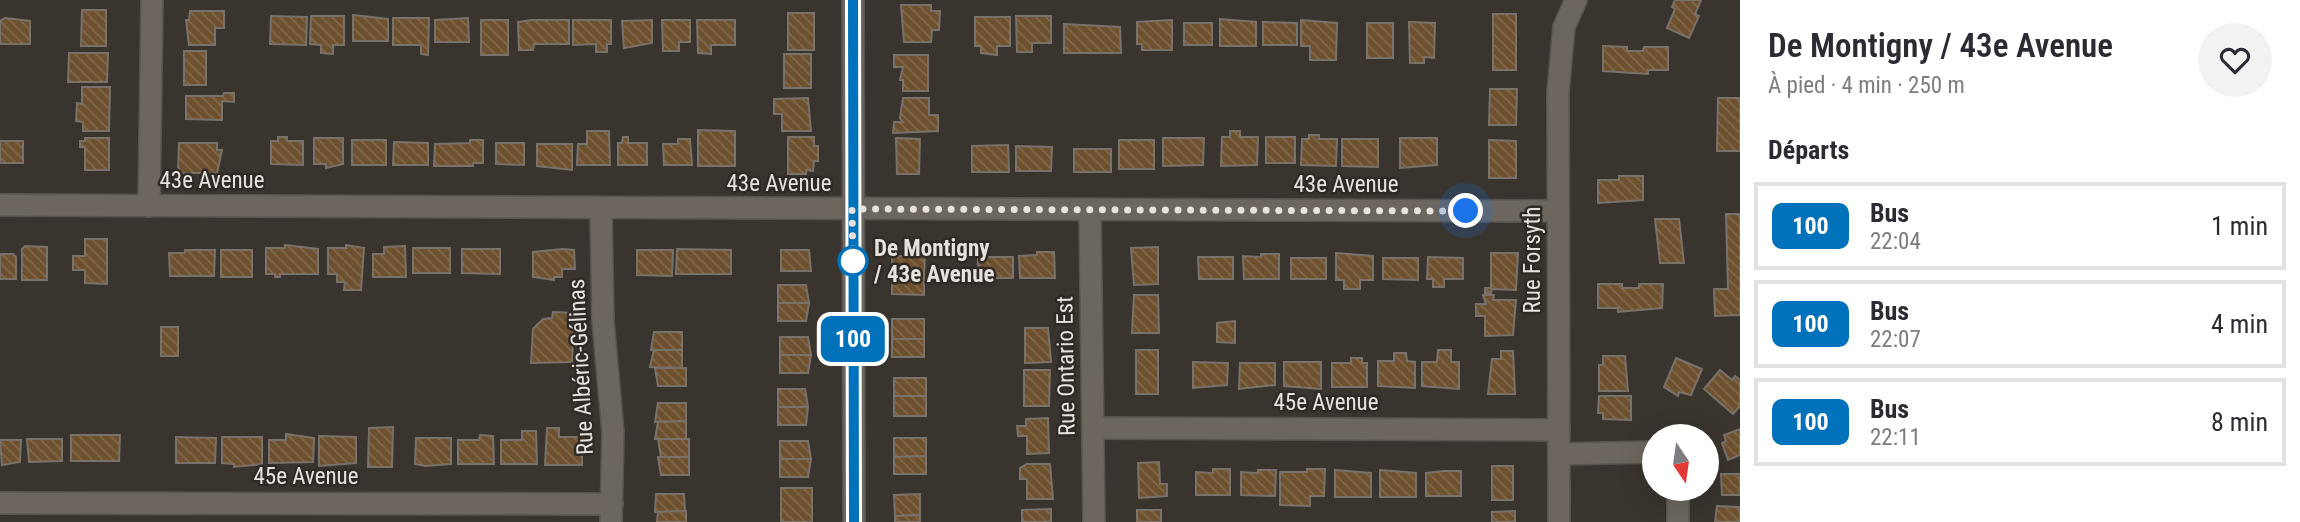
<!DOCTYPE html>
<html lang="fr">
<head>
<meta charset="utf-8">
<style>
	:root { --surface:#fff; --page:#f2f2f3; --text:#2b2b33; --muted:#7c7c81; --line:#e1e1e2 }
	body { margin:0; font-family:"Roboto Condensed",sans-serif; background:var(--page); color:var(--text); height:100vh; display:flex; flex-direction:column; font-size:26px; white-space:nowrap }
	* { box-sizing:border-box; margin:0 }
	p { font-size:23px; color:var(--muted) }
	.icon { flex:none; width:38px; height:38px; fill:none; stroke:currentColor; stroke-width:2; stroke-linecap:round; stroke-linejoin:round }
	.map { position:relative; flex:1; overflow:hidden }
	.sheet { display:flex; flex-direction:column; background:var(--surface); width:560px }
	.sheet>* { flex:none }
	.badge { padding:0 14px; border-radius:10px; font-size:24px; line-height:46px }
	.needle { width:46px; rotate:167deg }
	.tools { position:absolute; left:1642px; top:424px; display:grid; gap:14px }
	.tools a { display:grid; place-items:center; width:77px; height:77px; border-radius:50%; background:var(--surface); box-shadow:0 7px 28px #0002; font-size:35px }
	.you { position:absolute; width:35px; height:35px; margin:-18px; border:5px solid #fff; border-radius:50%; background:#1a73e8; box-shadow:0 0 0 10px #1a73e833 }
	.map>.badge { position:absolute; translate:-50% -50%; box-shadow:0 0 0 4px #fff }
	h2 { padding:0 28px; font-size:26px; line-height:63px }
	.round { display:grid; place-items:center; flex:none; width:74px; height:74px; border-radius:37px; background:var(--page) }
	.overview { display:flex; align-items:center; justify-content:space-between; height:119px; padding:0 28px }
	h1 { font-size:33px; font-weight:600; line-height:52px }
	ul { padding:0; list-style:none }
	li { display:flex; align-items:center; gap:21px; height:88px; margin:0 14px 10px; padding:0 14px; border:4px solid var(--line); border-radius:0px }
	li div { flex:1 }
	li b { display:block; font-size:26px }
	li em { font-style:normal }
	li .badge { min-width:77px; font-weight:700; text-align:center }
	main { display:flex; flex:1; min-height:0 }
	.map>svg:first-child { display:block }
</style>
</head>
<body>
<main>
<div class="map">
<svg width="1740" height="522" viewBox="0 0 1740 522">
	<defs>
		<pattern id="building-back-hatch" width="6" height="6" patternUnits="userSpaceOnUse" patternTransform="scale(1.75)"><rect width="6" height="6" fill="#6d502e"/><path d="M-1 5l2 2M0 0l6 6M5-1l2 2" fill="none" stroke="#82694c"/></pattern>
	</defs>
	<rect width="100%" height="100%" fill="#3a342e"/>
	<g fill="url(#building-back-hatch)" stroke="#79726b" stroke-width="2">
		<polygon points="1675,0 1701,0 1695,14 1699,16 1689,38 1667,28 1675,9 1672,7"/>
		<polygon points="901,5 931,5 931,11 940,11 939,30 932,30 931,42 904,42"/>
		<polygon points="82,10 106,10 106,46 81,46"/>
		<polygon points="190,11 224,11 224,28 215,28 215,45 189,45 186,20 189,20"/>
		<rect x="788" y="13" width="26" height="37"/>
		<rect x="1493" y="14" width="23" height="56"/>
		<polygon points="353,15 388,19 388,41 353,41"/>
		<polygon points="271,16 307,17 306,45 270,44"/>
		<polygon points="311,16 344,16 344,45 333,45 333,54 321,53 321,45 310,44"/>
		<polygon points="1016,16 1051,16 1051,43 1032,43 1032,52 1017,52"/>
		<polygon points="975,17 1010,17 1010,46 997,46 997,55 981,53 981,46 975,46"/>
		<polygon points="5,18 30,21 30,44 0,44 0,21"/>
		<polygon points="393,18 429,18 428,55 421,54 421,45 393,45"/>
		<polygon points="468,18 469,42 435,42 435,20"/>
		<polygon points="1220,19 1256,22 1256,46 1220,46"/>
		<rect x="481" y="20" width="27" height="35"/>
		<polygon points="531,20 569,20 569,44 534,44 533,50 519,50 518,22"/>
		<polygon points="573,20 611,20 611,44 607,44 607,52 596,52 596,44 573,45"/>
		<polygon points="652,20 652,43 624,48 622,21"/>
		<polygon points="662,20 690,20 690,42 679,42 679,51 663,51"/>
		<polygon points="697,20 735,20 735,45 711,45 711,54 698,53"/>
		<polygon points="1172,20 1172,50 1142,50 1142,44 1137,44 1137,22"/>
		<polygon points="1301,20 1337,23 1336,60 1310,60 1310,46 1301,46"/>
		<polygon points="1263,22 1297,23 1297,45 1263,45"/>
		<polygon points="1409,22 1435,23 1434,58 1424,57 1424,63 1410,63"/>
		<rect x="1184" y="23" width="28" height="22"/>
		<rect x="1367" y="23" width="26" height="35"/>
		<polygon points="1064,24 1120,27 1121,53 1064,53"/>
		<polygon points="1603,46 1627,47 1627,51 1643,51 1644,47 1668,47 1668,70 1648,70 1648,74 1603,71"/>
		<rect x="184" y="51" width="22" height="34"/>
		<polygon points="69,53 108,53 107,82 68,82"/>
		<rect x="784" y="54" width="27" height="34"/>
		<polygon points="894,55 928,55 928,91 903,91 903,80 900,80 903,67 894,67"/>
		<polygon points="82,87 110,87 109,131 83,131 83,122 76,121 77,103 82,104"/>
		<polygon points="1490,89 1517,89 1516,125 1489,125"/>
		<polygon points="224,93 234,93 234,102 222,101 222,120 186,119 186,96 223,96"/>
		<polygon points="808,98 811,131 782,131 782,114 774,114 774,99"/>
		<polygon points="903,98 929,98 929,115 938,115 938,131 893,133 894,122 903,122 900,118"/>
		<polygon points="1718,98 1740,98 1740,151 1717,151"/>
		<polygon points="698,130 735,131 735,166 698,166"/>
		<polygon points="587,131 609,131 610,165 577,165 578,144 587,144"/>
		<polygon points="1230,131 1240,131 1240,137 1258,137 1257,165 1221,166 1222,137 1230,137"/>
		<polygon points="1309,135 1319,135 1319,139 1337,139 1336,166 1301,165 1302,139 1309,139"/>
		<polygon points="278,137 287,137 287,141 303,141 303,165 271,164 271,141 278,141"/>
		<polygon points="623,137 628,137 628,143 647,143 647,165 618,165 618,143 622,143"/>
		<polygon points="788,137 814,137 814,146 818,146 818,161 814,161 813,171 806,170 806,174 788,174"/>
		<rect x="1266" y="137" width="29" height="26"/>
		<polygon points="85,138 109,138 109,170 85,170 85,147 80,147 80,141 85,141"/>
		<polygon points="314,138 343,138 343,164 326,168 326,164 314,164"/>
		<polygon points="896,138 920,139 919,174 897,174"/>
		<polygon points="1163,138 1204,138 1203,165 1163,166"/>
		<polygon points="1400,138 1437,138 1437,165 1400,168"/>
		<polygon points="678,139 690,139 692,165 664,165 663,144 678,144"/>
		<polygon points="1342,139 1378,139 1378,167 1342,166"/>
		<rect x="352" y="140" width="34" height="25"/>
		<polygon points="470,140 483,140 483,163 473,163 473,166 434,166 435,144 470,143"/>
		<rect x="1119" y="140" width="35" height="29"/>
		<polygon points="1489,140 1516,141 1516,178 1489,178"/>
		<rect x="0" y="141" width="23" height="22"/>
		<polygon points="394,142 428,143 428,165 393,165"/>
		<polygon points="179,143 217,143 217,150 222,150 217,173 178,173"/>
		<polygon points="496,143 524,143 524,165 496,164"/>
		<polygon points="537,144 572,144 572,170 537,166"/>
		<polygon points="1008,145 1009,172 972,172 972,146"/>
		<polygon points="1016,146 1052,147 1051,171 1016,171"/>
		<rect x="1074" y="149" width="37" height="23"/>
		<polygon points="1619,176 1643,176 1643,200 1598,203 1598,180 1619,180"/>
		<polygon points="1726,214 1740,214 1740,315 1715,316 1714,289 1728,289"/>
		<polygon points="1655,219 1679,219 1684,263 1660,263"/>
		<polygon points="85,239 107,239 107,284 85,283 85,270 73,270 73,256 85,256"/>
		<polygon points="285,245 318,249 318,274 280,274 280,277 275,277 275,274 266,274 266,248 285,248"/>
		<polygon points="346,245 364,248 361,290 344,290 345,282 337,282 337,274 328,274 328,248 346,248"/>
		<polygon points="25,246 47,247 47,280 22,280 22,249"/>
		<polygon points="405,246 406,277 373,277 373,254 384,254 384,247"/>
		<polygon points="1158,247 1158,284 1134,285 1131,248"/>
		<rect x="413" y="248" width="37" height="25"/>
		<polygon points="462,249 500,249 500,274 462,273"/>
		<polygon points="563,249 574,250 575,269 562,269 562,277 554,277 554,280 533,277 533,252"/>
		<polygon points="677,249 731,250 731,274 676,274"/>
		<polygon points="185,250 215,250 214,276 170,276 169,253 185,253"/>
		<rect x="221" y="250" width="31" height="27"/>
		<polygon points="637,250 673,250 672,276 637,275"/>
		<polygon points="781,250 809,250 811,271 781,271"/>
		<polygon points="1037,252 1054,252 1055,278 1020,278 1019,256 1037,255"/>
		<polygon points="1336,253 1373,256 1373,280 1360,280 1360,289 1344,289 1344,280 1336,280"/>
		<polygon points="1491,253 1518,253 1516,290 1492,289 1491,293 1485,293 1485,288 1491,288"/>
		<polygon points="0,254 13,254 16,257 16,279 0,279"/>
		<polygon points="1261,254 1279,254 1279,279 1244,279 1243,256 1261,257"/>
		<polygon points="892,256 925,256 924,274 892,273"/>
		<rect x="978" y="257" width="35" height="21"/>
		<polygon points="1198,257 1233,257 1233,279 1199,279"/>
		<polygon points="1428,257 1463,258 1463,279 1444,279 1444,287 1433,287 1433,279 1427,279"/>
		<rect x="1291" y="258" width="35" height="21"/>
		<polygon points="1383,258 1418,258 1418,280 1383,279"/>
		<polygon points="892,273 924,274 924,295 892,294"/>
		<polygon points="1598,284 1622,284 1622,288 1639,288 1639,284 1663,284 1662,308 1618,312 1618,308 1598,308"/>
		<polygon points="778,285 806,285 809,303 778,303"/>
		<polygon points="1134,295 1158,295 1159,333 1132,333"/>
		<polygon points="1483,295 1494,295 1493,300 1516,300 1513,335 1485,336 1485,316 1476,316 1476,304 1486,304"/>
		<polygon points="778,303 809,303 806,321 778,321"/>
		<polygon points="553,312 574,313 572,362 531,363 533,329 543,319 552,318"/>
		<rect x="892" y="319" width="32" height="20"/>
		<polygon points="1235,321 1235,343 1217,342 1217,323"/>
		<rect x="161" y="327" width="17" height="29"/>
		<polygon points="1025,328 1048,328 1051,362 1025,363"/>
		<polygon points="654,332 682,332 682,350 651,350"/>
		<polygon points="780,337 808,337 811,355 780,355"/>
		<rect x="892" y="339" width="32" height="18"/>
		<polygon points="654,350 682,350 682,368 650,367"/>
		<rect x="1136" y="350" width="22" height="44"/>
		<polygon points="1438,350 1451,350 1451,362 1459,362 1459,389 1422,386 1422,362 1437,362"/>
		<polygon points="1501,351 1513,351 1515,394 1488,394 1492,359 1501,359"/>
		<polygon points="1394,353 1406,353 1407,361 1415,362 1415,388 1378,386 1378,361 1394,361"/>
		<polygon points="780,355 811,355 808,373 780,373"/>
		<polygon points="1603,356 1625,356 1628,391 1599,391 1599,365 1603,365"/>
		<polygon points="1351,358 1362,358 1362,363 1367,363 1367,387 1332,387 1332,363 1351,363"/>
		<polygon points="1676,358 1702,369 1691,395 1679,392 1678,396 1664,387"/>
		<polygon points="1193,362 1228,363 1227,385 1193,388"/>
		<polygon points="1284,362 1321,362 1321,389 1284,386"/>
		<polygon points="1240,363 1275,363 1275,385 1239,389"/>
		<polygon points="655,368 686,368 686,386 658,386"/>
		<polygon points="1024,370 1050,370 1049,406 1024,406"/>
		<polygon points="1720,370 1732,380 1735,376 1740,380 1740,406 1733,414 1704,389"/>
		<rect x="894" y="378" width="32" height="18"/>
		<polygon points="778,389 805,389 808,407 778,407"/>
		<rect x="894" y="396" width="32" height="20"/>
		<polygon points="1599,396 1631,396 1631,420 1603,419 1603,413 1598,413"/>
		<polygon points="658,403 686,403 686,421 655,422"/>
		<polygon points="778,407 808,407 806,425 778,425"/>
		<polygon points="1048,418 1049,453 1027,454 1027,436 1018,436 1017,426 1026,426 1026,419"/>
		<polygon points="686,421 686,439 655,439 658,422"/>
		<polygon points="393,427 392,467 368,467 369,428"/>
		<polygon points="547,428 559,428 559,437 582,437 582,465 545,465"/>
		<polygon points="1740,429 1740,455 1728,460 1722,443 1726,441 1724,435"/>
		<polygon points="522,431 536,431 537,464 501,464 501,440 522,440"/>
		<polygon points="286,434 314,438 313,462 269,463 269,440 286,440"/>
		<polygon points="71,435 120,435 119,461 71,461"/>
		<polygon points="480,435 493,436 494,464 458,464 458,440 479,440"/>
		<polygon points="319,436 356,437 356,463 319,466"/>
		<polygon points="176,437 216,438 215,463 176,463"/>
		<polygon points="222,437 262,437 262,464 234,467 234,464 222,463"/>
		<polygon points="416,438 451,438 451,464 425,466 415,464"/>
		<polygon points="894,438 926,438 926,456 894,457"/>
		<polygon points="27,439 62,439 62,461 29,462"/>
		<polygon points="658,439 689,439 689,457 661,457"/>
		<polygon points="0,440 21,440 20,462 2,465"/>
		<polygon points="780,441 808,441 811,459 780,459"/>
		<polygon points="926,456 926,474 894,474 894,457"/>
		<polygon points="658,457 689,457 689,475 661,475"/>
		<polygon points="780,459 811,459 808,477 780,477"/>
		<polygon points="1159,462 1160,484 1167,484 1167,496 1139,498 1138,463"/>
		<polygon points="1050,464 1053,499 1027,499 1027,479 1020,479 1020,468 1027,464"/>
		<rect x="1492" y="466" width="21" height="34"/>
		<polygon points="1213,469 1230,469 1230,495 1196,495 1196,472 1213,473"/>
		<polygon points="1307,469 1325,469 1324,496 1310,496 1310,506 1280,505 1280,472 1307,472"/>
		<polygon points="1258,470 1276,470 1275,496 1241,495 1241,472 1258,473"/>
		<polygon points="1335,470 1371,473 1371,497 1335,497"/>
		<polygon points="1380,470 1416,473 1416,497 1380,497"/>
		<polygon points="1444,471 1461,471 1461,496 1426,496 1426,473"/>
		<polygon points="1721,474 1740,474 1740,495 1722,495"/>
		<rect x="781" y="488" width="31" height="34"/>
		<polygon points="656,494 684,494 685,511 655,512"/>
		<polygon points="920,494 920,515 895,516 894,495"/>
		<polygon points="1717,506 1740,507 1740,522 1715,522"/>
		<polygon points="1051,509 1051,522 1022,522 1022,510"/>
		<rect x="1137" y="510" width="24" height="12"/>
		<polygon points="686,511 686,522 657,522 658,512"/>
		<polygon points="1515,511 1515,522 1492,522 1492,512"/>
		<polygon points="920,515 920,522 895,522 895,516"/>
	</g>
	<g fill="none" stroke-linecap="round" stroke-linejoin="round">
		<g stroke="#58534e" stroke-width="24">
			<g id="minor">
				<polyline points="853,0 854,522"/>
				<polyline points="0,205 1558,211"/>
				<polyline points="149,206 152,0"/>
				<polyline points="601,210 603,321 613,432 611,522"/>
				<polyline points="1090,210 1094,522"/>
				<polyline points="1093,428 1559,430"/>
				<polyline points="1559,454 1654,452"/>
				<polyline points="0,503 612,504"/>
				<polyline points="1559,522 1558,91 1564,27 1576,0"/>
				<polyline points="1678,522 1678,488"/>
			</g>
		</g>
		<use href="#minor" stroke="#6c665e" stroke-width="21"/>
	</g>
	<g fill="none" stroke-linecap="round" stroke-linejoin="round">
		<g stroke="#fff" stroke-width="16">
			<polyline id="line" points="853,0 854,522"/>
		</g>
		<use href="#line" stroke="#0072bc" stroke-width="10"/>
		<polyline stroke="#e6e2de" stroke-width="7" stroke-dasharray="0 12.6" points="853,261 852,209 1466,211"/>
	</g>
	<circle fill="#fff" stroke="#0072bc" stroke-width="3.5" cx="853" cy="261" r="14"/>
	<g text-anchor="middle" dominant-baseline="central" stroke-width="5" stroke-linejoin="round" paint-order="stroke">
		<g font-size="23" fill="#e6e2de" stroke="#302a24">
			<text x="212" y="180">43e Avenue</text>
			<text x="779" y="183">43e Avenue</text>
			<text x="1346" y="184">43e Avenue</text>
			<text transform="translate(1532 260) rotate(-90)">Rue Forsyth</text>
			<text transform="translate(1066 366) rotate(-91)">Rue Ontario Est</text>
			<text transform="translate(581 367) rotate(-93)">Rue Albéric-Gélinas</text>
			<text x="1326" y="402">45e Avenue</text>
			<text x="306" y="476">45e Avenue</text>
		</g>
		<g font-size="23" font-weight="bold" fill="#e6e2de" stroke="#302a24" text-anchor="start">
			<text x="874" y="248">De Montigny<tspan x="874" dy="26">/ 43e Avenue</tspan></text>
		</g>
	</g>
</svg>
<div class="tools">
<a><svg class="needle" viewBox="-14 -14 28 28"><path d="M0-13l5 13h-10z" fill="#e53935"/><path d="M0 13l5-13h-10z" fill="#7c7c81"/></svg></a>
</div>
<div class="you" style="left:1466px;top:211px"></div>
<b class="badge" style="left:853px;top:339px;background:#0072bc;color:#fff">100</b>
</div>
<section class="sheet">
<div class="overview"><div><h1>De Montigny / 43e Avenue</h1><p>À pied · 4 min · 250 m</p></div><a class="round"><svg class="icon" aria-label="heart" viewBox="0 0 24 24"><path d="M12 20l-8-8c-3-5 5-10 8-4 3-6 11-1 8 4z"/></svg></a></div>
<h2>Départs</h2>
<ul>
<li><span class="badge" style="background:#0072bc;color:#fff">100</span><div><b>Bus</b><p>22:04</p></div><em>1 min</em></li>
<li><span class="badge" style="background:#0072bc;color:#fff">100</span><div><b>Bus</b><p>22:07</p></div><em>4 min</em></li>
<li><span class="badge" style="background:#0072bc;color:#fff">100</span><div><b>Bus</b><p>22:11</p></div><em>8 min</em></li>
</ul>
</section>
</main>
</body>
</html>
